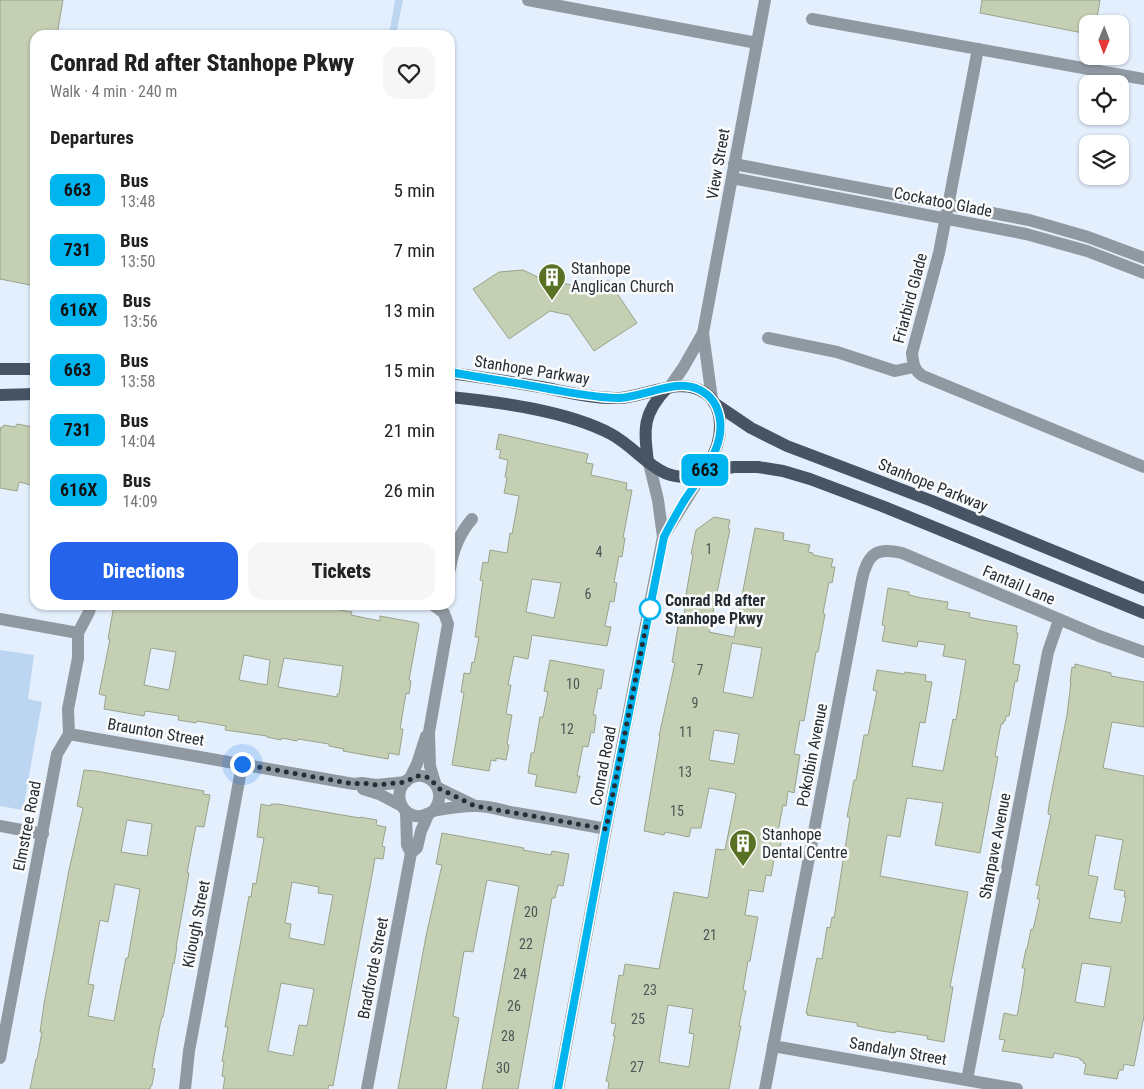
<!DOCTYPE html>
<html lang="en">
<head>
<meta charset="utf-8">
<style>
	:root { --surface:#fff; --page:#f6f6f6; --text:#222; --muted:#767676; --accent:#2563eb }
	body { margin:0; font-family:"Roboto Condensed",sans-serif; background:var(--page); color:var(--text); height:100vh; display:flex; flex-direction:column; font-size:19px; white-space:nowrap }
	* { box-sizing:border-box; margin:0 }
	p { font-size:16px; color:var(--muted) }
	.icon { flex:none; width:28px; height:28px; fill:none; stroke:currentColor; stroke-width:2; stroke-linecap:round; stroke-linejoin:round }
	.map { position:relative; flex:1; overflow:hidden }
	.details { position:absolute; left:30px; top:30px; width:425px; height:580px; display:flex; flex-direction:column; background:var(--surface); border-radius:15px; box-shadow:0 1px 4px #0004 }
	.details>* { flex:none }
	.badge { padding:0 10px; border-radius:8px; font-size:18px; line-height:32px }
	.needle { width:32px; rotate:181deg }
	.controls { position:absolute; left:1079px; top:15px; display:grid; gap:10px }
	.controls a { display:grid; place-items:center; width:50px; height:50px; border-radius:10px; background:var(--surface); box-shadow:0 1px 4px #0004; font-size:25px }
	.you { position:absolute; width:25px; height:25px; margin:-12px; border:4px solid #fff; border-radius:50%; background:#1a73e8; box-shadow:0 0 0 8px #1a73e833 }
	.map>.badge { position:absolute; translate:-50% -50%; box-shadow:0 0 0 2px #fff }
	h2 { padding:0 20px; font-size:19px; line-height:45px }
	.round { display:grid; place-items:center; flex:none; width:52px; height:52px; border-radius:15px; background:var(--page) }
	.head { display:flex; align-items:center; justify-content:space-between; height:85px; padding:0 20px }
	h1 { font-size:24px; font-weight:800; line-height:38px }
	.primary-button { display:flex; gap:10px; margin-top:auto; padding:10px 20px }
	.primary-button a { flex:1; height:58px; border-radius:15px; background:var(--accent); color:#fff; font-size:20px; font-weight:800; line-height:58px; text-align:center }
	.primary-button a+a { background:var(--page); color:var(--text) }
	ul { padding:0; list-style:none }
	li { display:flex; align-items:center; gap:15px; height:60px; padding:0 20px }
	li div { flex:1 }
	li b { display:block; font-size:19px }
	li em { font-style:normal }
	li .badge { min-width:55px; font-weight:700; text-align:center }
	.map>svg:first-child { display:block }
</style>
</head>
<body>
<div class="map">
<svg width="1144" height="1089" viewBox="0 0 1144 1089">
	<rect width="100%" height="100%" fill="#e3effd"/>
	<g fill="#bcd5f1">
		<polygon points="395,0 403,0 396,35 389,35"/>
		<polygon points="0,650 34,655 28,699 42,702 23,810 0,806"/>
	</g>
	<g fill="#c4cfb4" stroke="#9aa48b" fill-rule="evenodd">
		<polygon points="0,0 63,0 57,35 35,35 35,286 0,279"/>
		<polygon points="982,0 1100,0 1096,24 1088,24 1088,34 980,13"/>
		<polygon points="523,270 542,279 595,290 608,280 637,323 594,351 569,315 550,311 509,339 473,289 499,272"/>
		<polygon points="17,424 33,427 32,430 35,431 35,486 19,482 17,491 0,488 0,433 1,427 3,427 4,425 15,427"/>
		<path d="M499 434 588 454 586 463 593 464 591 475 627 483 626 490H632L623 538H625L622 557 619 556 614 582 617 583 614 602 610 601 605 626 611 627 607 646 532 635 528 659 514 656 508 685H511L506 714 512 715 507 744 509 745 506 760 496 758V761L491 760 489 771 452 765 464 693 461 692 464 673 470 674 472 662 474 663 479 637H475L483 581 480 580 483 562 488 563 490 550 507 553 510 533 512 534 519 496 504 493 507 478 505 477 508 460 499 458 501 450 496 449ZM532 579 561 583 554 618 526 612Z"/>
		<path d="M714 517 730 520 728 529H730L709 632 734 637 755 528 784 533 783 540 810 545 808 552 813 553V555L833 559 831 567H835L832 583 829 582 823 613 825 614 818 652H816L804 721 800 720 794 754 800 755 794 793 788 791 786 806 783 805 778 832H783L779 854H775L771 876 766 875 763 892 749 890 745 915 758 917 750 961H748L743 990 746 991 739 1026H741L729 1089H608L609 1082 606 1081 615 1036H613L616 1024 611 1023 619 975 623 976 625 964 659 969 674 892 708 898 716 849 725 850 736 795 735 793 709 788 701 828H691L689 837 665 832 664 835 644 831 660 736H659L675 663 672 662 679 620 683 621 687 594H686L693 555 691 554 696 530ZM732 643 762 648 753 698 723 692ZM714 730 739 734 734 764 709 760ZM668 1005 693 1009 689 1033 694 1034 689 1067 659 1062Z"/>
		<polygon points="888,588 909,592 909,595 922,598 948,602 947,609 970,613 969,617 982,620 1017,626 1016,633 1018,633 1013,664 1020,665 1017,682 1015,681 1009,716 1006,716 1005,721 1004,721 1003,724 1001,724 995,756 998,757 980,853 935,845 943,803 907,798 900,837 887,835 880,876 968,892 950,987 953,987 944,1042 927,1039 928,1036 896,1031 895,1033 881,1031 857,1026 857,1023 807,1015 808,1013 806,1013 817,958 822,959 827,927 830,928 832,917 834,918 850,817 847,817 850,802 854,780 856,780 864,735 868,735 877,691 873,690 877,670 904,674 905,672 926,675 925,681 932,682 925,723 920,722 912,766 943,771 953,719 956,720 966,660 943,656 945,645 918,641 917,647 882,641 885,626 882,625"/>
		<path d="M114 605H311L352 612 351 615 380 621V616L418 623 419 625 409 680 411 681 409 694 406 693 400 729H403L399 755 389 753 388 759 343 751 344 749 329 746V744L298 739 297 741 282 738 281 740 267 737V736L225 730 226 726 197 721 196 723 178 720 179 716 145 711 144 716 104 709 106 696 99 694 110 639H108ZM151 648 176 652 169 690 144 685ZM244 655 270 660 267 685 239 680ZM284 658 343 666 339 694H337V697L278 687Z"/>
		<polygon points="550,660 604,670 601,689 598,688 593,715 596,715 596,718 594,733 591,732 588,747 583,746 577,776 580,776 576,793 535,786 537,775 528,773 531,753 534,753 540,717 543,717 548,692 544,691"/>
		<path d="M1075 664 1111 673V676L1144 682V727L1112 722 1103 768 1144 776V1016L1134 1066 1124 1064 1123 1070H1119L1117 1079 1084 1074 1086 1064 1083 1063V1060H1080V1058L1054 1053 1053 1058 1002 1051 1005 1040 999 1039 1004 1013 1017 1016 1022 989 1025 968H1022L1026 949H1027L1031 929 1033 930 1040 899H1037L1040 886 1036 885 1051 815 1048 814 1049 805 1067 715 1071 682H1070L1072 667 1075 668ZM1096 835 1123 840 1114 889 1125 891 1124 897H1126L1121 923 1089 918 1098 877 1088 875ZM1082 963 1111 967 1104 1007 1075 1002Z"/>
		<path d="M84 770 96 771 204 791 203 794 210 795 204 827 196 826 187 873H189L186 891 176 947H177L174 964 173 963 163 1017H162L160 1025 152 1068 155 1069 152 1085H151L150 1089H30L36 1059H37L42 1032H40L44 1004 69 870 83 808 77 806ZM127 820 152 824 147 856 121 852ZM115 884 140 889 128 958H126L114 1021 88 1016 94 985 88 984 100 920 108 922Z"/>
		<path d="M261 804 270 806 271 804H278L360 818V817L377 820 376 825 386 827 382 846 385 847 383 859 375 858 373 870 333 1086 329 1085 328 1089H223L225 1077 222 1076 224 1062 222 1061 228 1027H225L249 896 251 897 253 883 256 884 264 838 257 837ZM292 882 319 887 318 893 333 895 324 945 289 938 291 924 285 923ZM281 983 314 989 307 1026 299 1025 293 1056 268 1051Z"/>
		<polygon points="442,833 524,848 523,850 551,855 552,851 569,854 563,886 558,885 555,898 552,898 518,1089 482,1089 519,886 487,880 473,952 464,951 453,1016 459,1018 446,1089 398,1089 426,936 442,865 436,864"/>
	</g>
	<g fill="none" stroke-linecap="round" stroke-linejoin="round">
		<g stroke="#9099a2" stroke-width="12">
			<polyline points="528,0 757,43"/>
			<polyline points="812,19 1144,79"/>
			<path d="M978 49 939 253 912 353C913 363 914 371 923 376L1144 467"/>
			<polyline points="734,164 1029,220 1088,237 1144,258"/>
			<polyline points="732,178 1026,234 1087,251 1144,273"/>
			<polyline points="768,338 837,352 895,371 914,367"/>
			<polyline points="669,388 683,368 703,333"/>
			<polyline points="712,399 703,333 765,0"/>
			<polyline points="663,537 703,473"/>
			<path d="M450 569C453 549 459 534 472 519"/>
			<polyline points="433,605 444,613 448,624 429,732 430,766 435,783"/>
			<polyline points="0,619 78,633"/>
			<polyline points="69,734 354,784 362,783 376,785 406,782"/>
			<polyline points="410,778 417,764 426,736"/>
			<polyline points="438,788 475,806"/>
			<polyline points="363,789 379,794 402,806"/>
			<path d="M434 810C451 788 422 763 404 783 395 794 400 810 412 815 423 819 428 812 437 810 449 808 463 806 475 806 488 805 503 811 516 813 546 818 576 823 606 829"/>
			<polyline points="0,826 43,834"/>
			<polyline points="411,853 417,848 421,831 428,815"/>
			<polyline points="773,1046 1017,1089"/>
			<polyline points="0,1058 57,754 69,734 68,709 78,658 78,633 89,612 91,605"/>
			<polyline points="967,1080 1048,652 1059,620"/>
			<polyline points="185,1089 189,1051 242,765"/>
			<polyline points="367,1089 411,853 407,845 406,811"/>
			<polyline points="558,1089 606,829 663,537 658,500 649,463"/>
			<path d="M765 1089 862 579C868 553 877 547 902 553L1099 636 1144 652"/>
		</g>
		<g stroke="#465464" stroke-width="12">
			<polyline points="0,369 35,369"/>
			<path d="M450 373C480 377 511 382 541 387 567 392 593 399 620 398 647 396 681 376 705 393 713 398 717 406 719 415 723 438 715 453 704 472 661 490 644 452 611 434 568 411 499 402 450 397"/>
			<polyline points="0,395 35,394"/>
			<polyline points="714,403 751,428 787,446 932,501 1144,588"/>
			<path d="M648 462C644 429 642 414 667 388"/>
			<polyline points="704,472 734,467 758,467 783,471 810,479 882,506 1144,613"/>
		</g>
	</g>
	<g fill="none" stroke-linecap="round" stroke-linejoin="round">
		<g stroke="#fff" stroke-width="11">
			<path id="line" d="M450 372C481 378 513 382 544 388 568 392 593 398 619 398 640 397 667 384 686 386 698 387 710 394 716 406 732 441 702 473 684 501 677 513 670 525 664 537L606 829 558 1089"/>
		</g>
		<use href="#line" stroke="#00b5ef" stroke-width="8"/>
		<polyline stroke="#252d35" stroke-width="5" stroke-dasharray="0 9" points="242,764 354,784 362,783 376,785 406,782 416,776 423,776 430,778 438,788 475,806 606,829 650,606 650,609"/>
	</g>
	<defs>
		<g id="building-pin" transform="scale(1.4375)"><path d="M0 17L-7.5 6A9.5 9.5 0 1 1 7.5 6Z" fill="#597123" stroke="#fbfbfb"/><path d="M-4-6H4V6H1V3H-1V6H-4ZM-2.5-4.3h1.7v1.8h-1.7ZM.8-4.3h1.7v1.8H.8ZM-2.5-1h1.7V.8h-1.7ZM.8-1h1.7V.8H.8Z" fill="#fff"/></g>
	</defs>
	<g fill-rule="evenodd">
		<use href="#building-pin" x="552" y="277"/>
		<use href="#building-pin" x="743" y="843"/>
	</g>
	<circle fill="#fff" stroke="#00b5ef" stroke-width="2.5" cx="650" cy="609" r="10"/>
	<g text-anchor="middle" dominant-baseline="central" stroke-width="5" stroke-linejoin="round" paint-order="stroke">
		<g font-size="14" fill="#4d5655">
			<text x="709" y="549">1</text>
			<text x="599" y="552">4</text>
			<text x="588" y="594">6</text>
			<text x="700" y="670">7</text>
			<text x="573" y="684">10</text>
			<text x="695" y="703">9</text>
			<text x="567" y="729">12</text>
			<text x="686" y="732">11</text>
			<text x="685" y="772">13</text>
			<text x="677" y="811">15</text>
			<text x="531" y="912">20</text>
			<text x="710" y="935">21</text>
			<text x="526" y="944">22</text>
			<text x="520" y="974">24</text>
			<text x="650" y="990">23</text>
			<text x="514" y="1006">26</text>
			<text x="638" y="1019">25</text>
			<text x="508" y="1036">28</text>
			<text x="637" y="1067">27</text>
			<text x="503" y="1068">30</text>
		</g>
		<g font-size="16" fill="#252d35" stroke="#fbfbfb">
			<text transform="translate(718 164) rotate(-80)">View Street</text>
			<text transform="translate(943 202) rotate(11)">Cockatoo Glade</text>
			<text transform="translate(910 298) rotate(-75)">Friarbird Glade</text>
			<text transform="translate(532 370) rotate(9)">Stanhope Parkway</text>
			<text transform="translate(933 485) rotate(22)">Stanhope Parkway</text>
			<text transform="translate(1019 585) rotate(23)">Fantail Lane</text>
			<text transform="translate(156 732) rotate(10)">Braunton Street</text>
			<text transform="translate(812 755) rotate(-79)">Pokolbin Avenue</text>
			<text transform="translate(603 766) rotate(-79)">Conrad Road</text>
			<text transform="translate(27 826) rotate(-79)">Elmstree Road</text>
			<text transform="translate(995 846) rotate(-79)">Sharpave Avenue</text>
			<text transform="translate(196 924) rotate(-79)">Kilough Street</text>
			<text transform="translate(373 968) rotate(-79)">Bradforde Street</text>
			<text transform="translate(898 1051) rotate(10)">Sandalyn Street</text>
		</g>
		<g font-size="16" fill="#252d35" stroke="#fbfbfb" text-anchor="start">
			<text x="571" y="268">Stanhope<tspan x="571" dy="18">Anglican Church</tspan></text>
			<text x="762" y="834">Stanhope<tspan x="762" dy="18">Dental Centre</tspan></text>
		</g>
		<g font-size="16" font-weight="bold" fill="#252d35" stroke="#fbfbfb" text-anchor="start">
			<text x="665" y="600">Conrad Rd after<tspan x="665" dy="18">Stanhope Pkwy</tspan></text>
		</g>
	</g>
</svg>
<div class="controls">
<a><svg class="needle" viewBox="-14 -14 28 28"><path d="M0-13l5 13h-10z" fill="#e53935"/><path d="M0 13l5-13h-10z" fill="#767676"/></svg></a>
<a><svg class="icon" aria-label="locate" viewBox="0 0 24 24"><circle cx="12" cy="12" r="6"/><path d="M12 2v4M12 18v4M2 12h4M18 12h4"/></svg></a>
<a><svg class="icon" aria-label="layers" viewBox="0 0 24 24"><path d="M12 4l9 5-9 5-9-5zM3 14l9 5 9-5"/></svg></a>
</div>
<div class="you" style="left:242px;top:764px"></div>
<b class="badge" style="left:705px;top:470px;background:#00b5ef;color:#111">663</b>
<section class="details">
<div class="head"><div><h1>Conrad Rd after Stanhope Pkwy</h1><p>Walk · 4 min · 240 m</p></div><a class="round"><svg class="icon" aria-label="heart" viewBox="0 0 24 24"><path d="M12 20l-8-8c-3-5 5-10 8-4 3-6 11-1 8 4z"/></svg></a></div>
<h2>Departures</h2>
<ul>
<li><span class="badge" style="background:#00b5ef;color:#111">663</span><div><b>Bus</b><p>13:48</p></div><em>5 min</em></li>
<li><span class="badge" style="background:#00b5ef;color:#111">731</span><div><b>Bus</b><p>13:50</p></div><em>7 min</em></li>
<li><span class="badge" style="background:#00b5ef;color:#111">616X</span><div><b>Bus</b><p>13:56</p></div><em>13 min</em></li>
<li><span class="badge" style="background:#00b5ef;color:#111">663</span><div><b>Bus</b><p>13:58</p></div><em>15 min</em></li>
<li><span class="badge" style="background:#00b5ef;color:#111">731</span><div><b>Bus</b><p>14:04</p></div><em>21 min</em></li>
<li><span class="badge" style="background:#00b5ef;color:#111">616X</span><div><b>Bus</b><p>14:09</p></div><em>26 min</em></li>
</ul>
<div class="primary-button"><a>Directions</a><a>Tickets</a></div>
</section>
</div>
</body>
</html>
